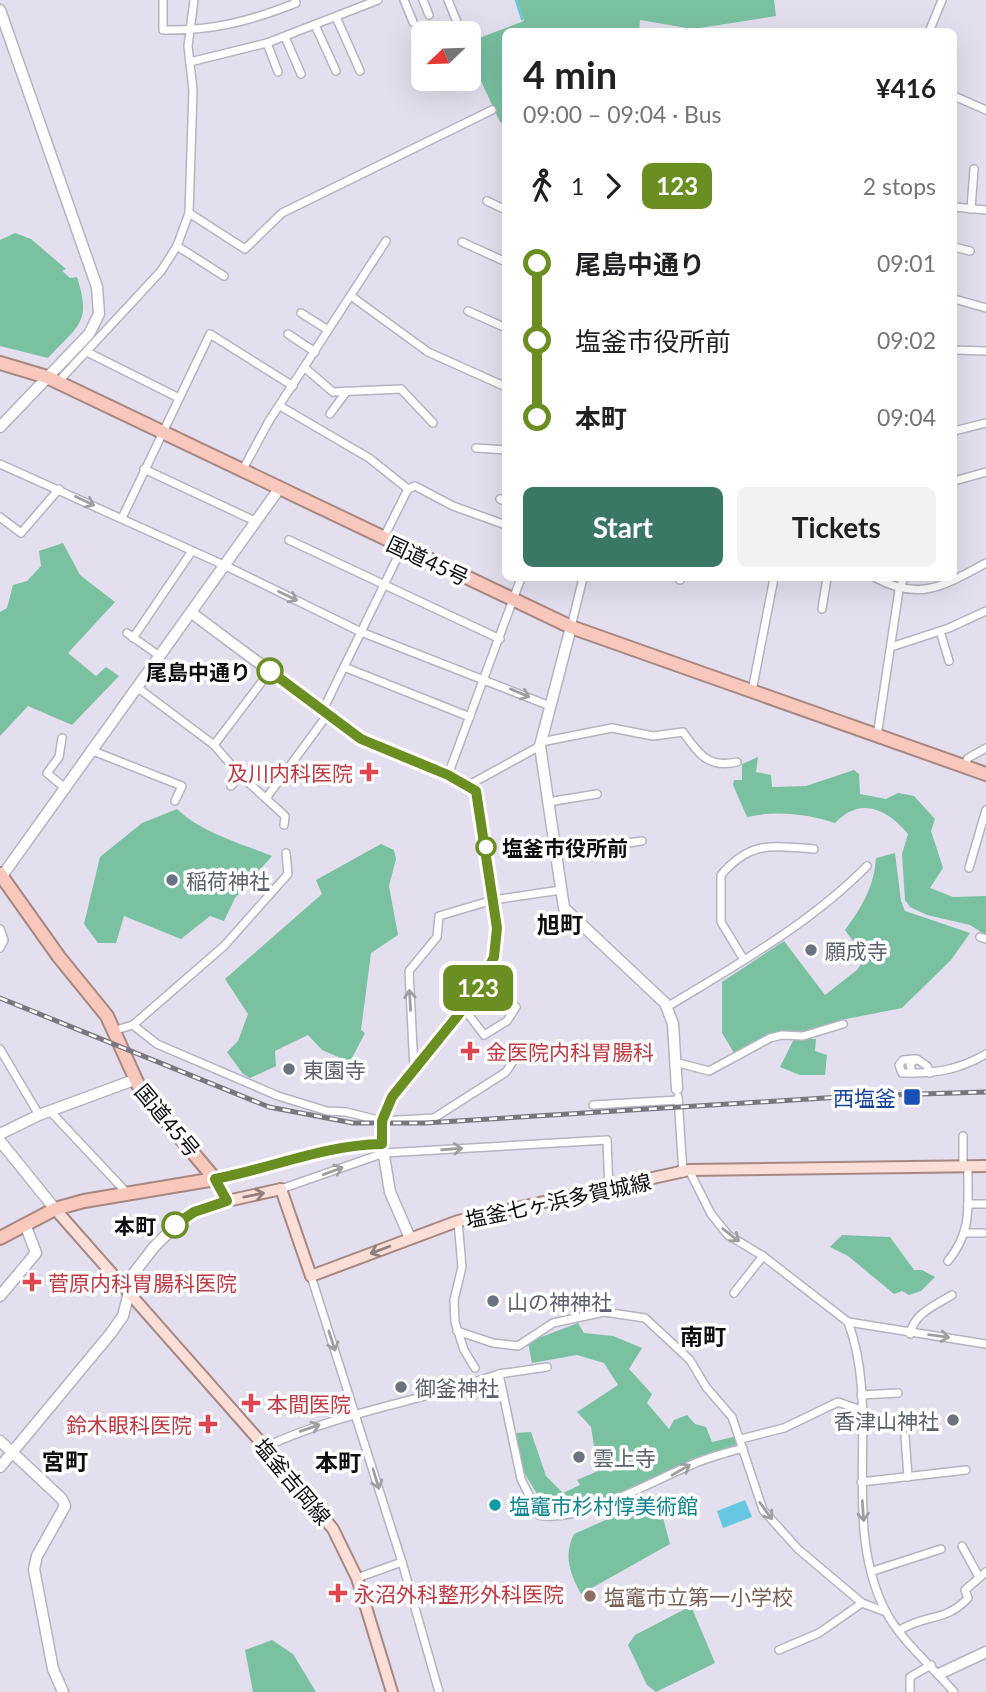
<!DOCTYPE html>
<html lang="en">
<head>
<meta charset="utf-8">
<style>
	:root { --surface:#fff; --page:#f2f2f2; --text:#202124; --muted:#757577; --accent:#3a7865 }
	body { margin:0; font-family:Lato,"Noto Sans JP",sans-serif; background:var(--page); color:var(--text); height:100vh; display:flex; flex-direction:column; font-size:26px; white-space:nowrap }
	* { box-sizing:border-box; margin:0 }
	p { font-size:23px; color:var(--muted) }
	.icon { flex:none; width:38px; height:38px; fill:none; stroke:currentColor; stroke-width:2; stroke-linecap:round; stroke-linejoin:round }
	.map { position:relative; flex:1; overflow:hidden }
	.drawer { position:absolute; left:502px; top:28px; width:455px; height:553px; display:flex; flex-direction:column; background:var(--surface); border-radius:10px; box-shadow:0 7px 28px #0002 }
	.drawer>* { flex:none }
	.badge { padding:0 14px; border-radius:10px; font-size:24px; line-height:46px }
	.needle { width:46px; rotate:247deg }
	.fabs { position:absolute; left:411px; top:21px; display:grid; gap:14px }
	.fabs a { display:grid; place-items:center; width:70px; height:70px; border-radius:10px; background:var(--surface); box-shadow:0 7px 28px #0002; font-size:35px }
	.map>.badge { position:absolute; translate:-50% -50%; box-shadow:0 0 0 4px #fff }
	.legs { display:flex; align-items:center; gap:10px; height:77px; padding:0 21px; font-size:23px }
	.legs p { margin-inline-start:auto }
	.summary { display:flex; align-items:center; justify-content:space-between; height:119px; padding:0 21px }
	h1 { font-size:38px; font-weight:700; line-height:52px }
	.button { display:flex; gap:14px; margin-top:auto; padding:14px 21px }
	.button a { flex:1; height:80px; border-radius:10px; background:var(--accent); color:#fff; font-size:28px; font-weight:700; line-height:80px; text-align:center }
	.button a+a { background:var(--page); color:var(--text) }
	ul { padding:0 21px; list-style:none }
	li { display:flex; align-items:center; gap:24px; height:77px; font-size:26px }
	li i { display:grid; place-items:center; width:10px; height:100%; margin:0 9px; background:currentColor }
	li i::after { content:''; width:18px; height:18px; margin:-9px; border:5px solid; border-radius:50%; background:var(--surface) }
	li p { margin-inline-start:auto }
	li:first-child i { background:linear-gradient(#0000 50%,currentColor 0) }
	li:last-child i { background:linear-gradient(currentColor 50%,#0000 0) }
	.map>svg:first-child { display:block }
</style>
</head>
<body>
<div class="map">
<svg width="986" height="1692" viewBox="0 0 986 1692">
	<rect width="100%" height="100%" fill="#e3dfee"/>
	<g fill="#7ac1a1">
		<polygon points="517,0 774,0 776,16 693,29 640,20 639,31 506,32 506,126 500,122 469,55 469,42 524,21"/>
		<path d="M15 233 31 239 66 269 62 271 70 278 77 277C92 324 78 325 48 358L0 346V240Z"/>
		<polygon points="63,543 80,575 115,602 68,653 96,676 106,667 119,676 72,725 28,706 0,736 0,612 7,608 13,585 27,581 41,566 39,551"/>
		<path d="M758 757 756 772 771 775 772 787 806 786 854 770 859 774 860 794 886 799 898 793 914 796 935 819 931 831 943 868 930 888 953 897 986 896V935L970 925 927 915 910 907 905 900 902 854 908 834C887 809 861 796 835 823 808 814 776 810 747 817L733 785 734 780H742V764Z"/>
		<path d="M177 809C202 833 240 843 272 856L235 898 224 921 210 916 181 939 124 916 116 943H98L84 924 100 857 142 823Z"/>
		<polygon points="381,844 394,850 396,859 389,886 398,935 371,953 361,1030 365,1033 350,1062 322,1050 308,1035 275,1051 276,1066 250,1078 243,1074 227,1052 238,1041 248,1014 225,979 322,894 316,880"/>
		<path d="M895 853 901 901 905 911 970 933 951 960 902 1008 841 1020 803 1034 780 1033 734 1053 722 1033V982L784 941 825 995 857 970 865 958 845 930C862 907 874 887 876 858Z"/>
		<polygon points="794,1039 816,1039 815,1051 827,1055 825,1075 800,1075 780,1067"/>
		<polygon points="842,1235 890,1237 914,1270 922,1270 935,1277 921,1291 909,1295 902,1291 894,1294 848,1256 830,1247"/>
		<path d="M578 1323 584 1333 613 1336 642 1348 629 1369 652 1394 647 1403 669 1429 674 1420 687 1415 695 1424 706 1427 712 1442 737 1436 739 1445C721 1450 702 1454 686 1462 646 1480 593 1513 548 1512L523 1471 516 1433 531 1432 546 1476 563 1493 580 1485 577 1480 598 1471 591 1427 577 1412 618 1385 604 1363 577 1355 532 1363 528 1342Z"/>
		<path d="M644 1503 647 1513 654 1510 662 1514 670 1544 581 1594C570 1573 563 1556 574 1534Z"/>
		<polygon points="691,1606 715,1663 656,1692 647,1685 628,1645 635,1635"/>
		<polygon points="272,1640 293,1654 316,1692 253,1692 245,1650"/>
	</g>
	<polygon fill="#67c7e3" points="745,1500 752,1517 723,1528 717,1511"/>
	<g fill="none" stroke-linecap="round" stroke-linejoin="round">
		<polyline stroke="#67c7e3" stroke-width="2.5" points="516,0 522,19"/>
		<g stroke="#b6b2c0" stroke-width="10">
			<g id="street">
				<path d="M163 0V30C213 31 250 21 296 3L295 0"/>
				<polyline points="404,0 413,22"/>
				<polyline points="423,0 429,15"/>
				<polyline points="448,0 457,22"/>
				<polyline points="336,17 360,71"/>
				<polyline points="315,25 336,71"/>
				<polyline points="929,32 942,0"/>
				<polyline points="285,37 301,74"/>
				<polyline points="267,43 278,72"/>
				<polyline points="190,62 267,43 378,0"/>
				<polyline points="954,96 986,110"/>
				<polyline points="487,201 506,210"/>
				<polyline points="954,207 986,210"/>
				<polyline points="971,209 974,169"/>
				<polyline points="189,213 245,249 282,213 492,110"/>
				<polyline points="462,242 506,262"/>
				<polyline points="177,246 224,276"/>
				<polyline points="954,247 970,251"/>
				<polyline points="351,296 428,352 506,387"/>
				<polyline points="954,299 986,308"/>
				<polyline points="468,311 506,328"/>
				<polyline points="301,313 328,330"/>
				<polyline points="288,334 315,352"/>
				<polyline points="954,350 986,351"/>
				<polyline points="87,352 179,398"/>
				<polyline points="305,368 333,392 401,389 433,423"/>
				<polyline points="57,383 161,271 177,246 189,213 193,90 188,46 194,0"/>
				<polyline points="280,406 369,458 408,489"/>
				<polyline points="330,414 347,391"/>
				<polyline points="954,431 986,423"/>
				<polyline points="476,448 506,450"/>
				<polyline points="0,464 226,566 361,632 550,706"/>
				<polyline points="144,469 257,522"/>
				<polyline points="242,471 269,421 386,241"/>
				<polyline points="954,481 986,472"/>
				<polyline points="500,499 506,502"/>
				<polyline points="0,517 21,533 59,489"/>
				<polyline points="122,518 210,334 293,386"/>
				<polyline points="383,539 408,489 415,486 453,506 506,525"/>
				<polyline points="289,540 500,639"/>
				<path d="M876 578C920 602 945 585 986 563"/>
				<polyline points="680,580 680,578"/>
				<polyline points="822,609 827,578"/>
				<polyline points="571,627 583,578"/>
				<polyline points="940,631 949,661"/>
				<polyline points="127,633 161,657"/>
				<polyline points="133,638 192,551"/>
				<polyline points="891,647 949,628 986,611"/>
				<polyline points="344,667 470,717"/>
				<polyline points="138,688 214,745 239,774 285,816 284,825"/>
				<polyline points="752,691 774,578"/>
				<polyline points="323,710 402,548"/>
				<polyline points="877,736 899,590 904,578"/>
				<polyline points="62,738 59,757 47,773 66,789"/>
				<path d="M541 742 612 728 653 736 683 732C698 753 708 769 737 762"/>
				<polyline points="214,745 270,671"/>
				<polyline points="93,751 182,786 175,801"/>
				<polyline points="964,766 968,758 986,748"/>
				<polyline points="448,775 521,578"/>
				<polyline points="469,785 540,746"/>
				<polyline points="231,786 241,775"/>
				<polyline points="267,797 328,714"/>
				<polyline points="548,802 597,794"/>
				<polyline points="556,853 642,841"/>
				<polyline points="969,868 986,810"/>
				<polyline points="0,929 4,940 0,948"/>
				<polyline points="980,937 986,939"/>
				<path d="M744 960 721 922V875C751 840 773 846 814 849"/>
				<polyline points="463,1007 484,1035 507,1021 516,1007"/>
				<path d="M667 1007C736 965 810 924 867 866"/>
				<polyline points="133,1025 224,946 288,874 286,853"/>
				<polyline points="116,1030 133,1025 157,1044 278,1096 327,1111 346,1112 382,1121 434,1118 506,1072 521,1049"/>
				<polyline points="0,1049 39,1115"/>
				<polyline points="675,1062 709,1071 770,1038 782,1035 803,1036 843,1024"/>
				<polyline points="414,1068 409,971 437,937 439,916 493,900 561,890"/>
				<polyline points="912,1073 902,1073 899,1065 903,1060 914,1059"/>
				<path d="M930 1073 927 1066 917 1059 910 1064 912 1073C940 1073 962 1068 986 1054"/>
				<polyline points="678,1097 683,1173"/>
				<polyline points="593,1105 678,1100"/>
				<polyline points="50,1111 127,1193"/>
				<polyline points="963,1136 963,1166"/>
				<polyline points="689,1170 711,1214 728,1235 763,1256 848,1322 986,1344"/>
				<polyline points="281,1189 384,1153 607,1140 609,1189"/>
				<polyline points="968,1204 986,1204"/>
				<polyline points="458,1221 462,1267 454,1300 455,1322 464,1350 475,1368"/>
				<polyline points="966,1233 983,1233"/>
				<path d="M948 1261C974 1229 967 1204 968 1166"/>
				<polyline points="311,1276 402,1562 439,1692"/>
				<polyline points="734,1293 763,1256"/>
				<path d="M848 1322C882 1411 840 1521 885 1610 900 1640 932 1666 954 1692"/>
				<polyline points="457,1331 493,1343 518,1346 553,1323 604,1312 645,1318 690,1360 706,1387 732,1417 763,1510 798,1549 862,1603 886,1612"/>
				<path d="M910 1334C914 1313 936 1305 952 1295"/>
				<polyline points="499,1374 547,1367"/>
				<polyline points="861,1395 898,1393"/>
				<polyline points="905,1436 908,1477"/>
				<polyline points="741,1439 784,1428 838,1402 864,1411"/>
				<path d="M265 1447C340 1412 422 1401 499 1374L521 1479 539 1515C579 1524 654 1480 691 1465 708 1457 726 1453 743 1448"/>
				<polyline points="861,1482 966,1470"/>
				<polyline points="962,1546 979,1577"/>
				<polyline points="873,1571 941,1549"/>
				<polyline points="357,1578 402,1562"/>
				<path d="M900 1630C926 1614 946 1622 968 1598L965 1590 986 1572"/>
				<polyline points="779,1650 819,1633 862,1603"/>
				<polyline points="910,1692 910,1677 931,1665"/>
			</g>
		</g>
		<g stroke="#b6b2c0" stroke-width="13">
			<g id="secondary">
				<polyline points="0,10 97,287 99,314 89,334 0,427"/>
				<polyline points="193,614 361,739 448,775 469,785 478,795 497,928 494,957 476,993 392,1097 382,1121 382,1144"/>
				<polyline points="571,627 540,746 564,908 665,1003 673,1024 677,1089"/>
				<polyline points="2,876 279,489"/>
				<polyline points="0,1134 39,1115 134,1080"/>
				<polyline points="0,1141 55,1209"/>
				<path d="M215 1179C272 1168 324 1145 382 1144L390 1192 410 1238"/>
				<polyline points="0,1296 36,1253 25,1224"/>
				<polyline points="0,1441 62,1499 65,1506 37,1556 34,1569 53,1669 63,1692"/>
				<polyline points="0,1467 111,1333 123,1316 134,1273 154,1247 184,1217 227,1201"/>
				<polyline points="939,1674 986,1652"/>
			</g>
		</g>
		<g stroke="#a78781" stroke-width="14">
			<g id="primary">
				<polyline points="215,1179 227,1201 281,1189 311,1276 458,1221 689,1170 986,1166"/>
				<polyline points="55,1209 265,1447 333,1529 357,1578 392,1692"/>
			</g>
		</g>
		<g stroke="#a78781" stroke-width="16">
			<g id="highway">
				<polyline points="0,363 47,377 571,627 986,774"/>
				<polyline points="0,874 59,957 107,1016 141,1091 215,1179 84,1201 55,1209 0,1238"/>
			</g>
		</g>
		<use href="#street" stroke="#fff" stroke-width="7"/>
		<use href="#secondary" stroke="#fff" stroke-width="10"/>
		<use href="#primary" stroke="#fbded7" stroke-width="10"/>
		<use href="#highway" stroke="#f9c8bc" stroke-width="12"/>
		<g stroke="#797680" stroke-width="5">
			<polyline id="rail" points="0,998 269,1107 353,1123 425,1123 856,1096 986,1092"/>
		</g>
		<use href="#rail" stroke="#fff" stroke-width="2.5" stroke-dasharray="8" stroke-linecap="butt"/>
	</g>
	<defs><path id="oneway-shaft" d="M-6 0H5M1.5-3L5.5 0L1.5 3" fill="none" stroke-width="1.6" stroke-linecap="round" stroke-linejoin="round" transform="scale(1.75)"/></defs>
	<g stroke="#9f9fa1">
		<use href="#oneway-shaft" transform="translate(85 501) rotate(25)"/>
		<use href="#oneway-shaft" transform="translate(288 596) rotate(26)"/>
		<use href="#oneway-shaft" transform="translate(520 693) rotate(23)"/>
		<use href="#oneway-shaft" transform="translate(410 1000) rotate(-93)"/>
		<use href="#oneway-shaft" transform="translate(452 1149) rotate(-4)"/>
		<use href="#oneway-shaft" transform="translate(333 1171) rotate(-20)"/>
		<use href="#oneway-shaft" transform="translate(731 1235) rotate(38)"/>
		<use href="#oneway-shaft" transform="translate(939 1336) rotate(7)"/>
		<use href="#oneway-shaft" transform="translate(332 1341) rotate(72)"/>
		<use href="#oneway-shaft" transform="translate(310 1428) rotate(-19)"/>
		<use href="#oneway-shaft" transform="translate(681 1470) rotate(-30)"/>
		<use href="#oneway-shaft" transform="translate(376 1479) rotate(73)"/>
		<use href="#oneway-shaft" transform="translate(766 1511) rotate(54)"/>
		<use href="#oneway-shaft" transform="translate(863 1511) rotate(86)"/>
	</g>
	<g stroke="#91807f">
		<use href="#oneway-shaft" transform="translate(254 1195) rotate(-12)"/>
		<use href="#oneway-shaft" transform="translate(380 1250) rotate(159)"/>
	</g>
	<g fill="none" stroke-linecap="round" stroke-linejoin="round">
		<g stroke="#fff" stroke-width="16">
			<path id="line-1" d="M175 1225 194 1212 227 1201 215 1179C272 1168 324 1145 382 1144V1121L392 1097 476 993 494 957 497 928 476 791 448 775 361 739 270 671"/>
		</g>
		<use href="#line-1" stroke="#6b8e23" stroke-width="10"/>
	</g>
	<g fill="#fff" stroke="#6b8e23" stroke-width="3.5">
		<circle cx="270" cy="671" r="12"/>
		<circle cx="486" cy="847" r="9"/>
		<circle cx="175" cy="1225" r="12"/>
	</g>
	<g fill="#e0444e" stroke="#fff" stroke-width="2.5">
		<path d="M365.5 761.5h7v7h7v7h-7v7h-7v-7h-7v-7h7z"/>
		<path d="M466.5 1040.5h7v7h7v7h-7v7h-7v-7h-7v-7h7z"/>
		<path d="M28.5 1271.5h7v7h7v7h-7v7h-7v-7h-7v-7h7z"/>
		<path d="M247.5 1392.5h7v7h7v7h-7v7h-7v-7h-7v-7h7z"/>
		<path d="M204.5 1413.5h7v7h7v7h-7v7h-7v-7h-7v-7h7z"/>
		<path d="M334.5 1582.5h7v7h7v7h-7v7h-7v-7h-7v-7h7z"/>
	</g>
	<g fill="#6b7280" stroke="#fff" stroke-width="2.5">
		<circle cx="172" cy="880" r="7"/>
		<circle cx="811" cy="950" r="7"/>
		<circle cx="289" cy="1069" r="7"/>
		<circle cx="493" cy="1301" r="7"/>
		<circle cx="401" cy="1387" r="7"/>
		<circle cx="953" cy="1420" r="7"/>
		<circle cx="579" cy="1457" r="7"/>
	</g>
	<rect fill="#1a4fb4" stroke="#fff" stroke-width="2.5" x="903" y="1088" width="18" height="18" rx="3.5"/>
	<circle fill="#0f9aa8" stroke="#fff" stroke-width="2.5" cx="495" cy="1505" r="7"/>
	<circle fill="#8d6e63" stroke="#fff" stroke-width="2.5" cx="590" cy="1596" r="7"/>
	<g text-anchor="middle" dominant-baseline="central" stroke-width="7" stroke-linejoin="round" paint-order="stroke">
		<g font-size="21" fill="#100e13" stroke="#fff">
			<text transform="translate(428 560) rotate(25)">国道45号</text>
			<text transform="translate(168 1120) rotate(50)">国道45号</text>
			<text transform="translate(558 1200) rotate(-12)">塩釜七ヶ浜多賀城線</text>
			<text transform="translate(293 1481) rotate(50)">塩釜吉岡線</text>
		</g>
		<g font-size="21" font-weight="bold" fill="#100e13" stroke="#fff" text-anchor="end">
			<text x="251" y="671">尾島中通り</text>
			<text x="502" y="847" text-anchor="start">塩釜市役所前</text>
			<text x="156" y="1225">本町</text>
		</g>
		<g font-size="21" fill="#be3a42" stroke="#fff" text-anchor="start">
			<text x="353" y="772" text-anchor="end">及川内科医院</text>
			<text x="486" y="1051">金医院内科胃腸科</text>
			<text x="48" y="1282">菅原内科胃腸科医院</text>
			<text x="267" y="1403">本間医院</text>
			<text x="192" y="1424" text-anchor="end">鈴木眼科医院</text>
			<text x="354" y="1593">永沼外科整形外科医院</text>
		</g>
		<g font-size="21" fill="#5b616d" stroke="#fff" text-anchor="start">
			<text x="186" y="880">稲荷神社</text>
			<text x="825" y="950">願成寺</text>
			<text x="303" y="1069">東園寺</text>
			<text x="507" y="1301">山の神神社</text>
			<text x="415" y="1387">御釜神社</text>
			<text x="939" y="1420" text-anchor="end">香津山神社</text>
			<text x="593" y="1457">雲上寺</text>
		</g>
		<g font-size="21" fill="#164399" stroke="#fff" text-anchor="end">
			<text x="896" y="1097">西塩釜</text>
		</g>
		<g font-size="21" fill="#0d838f" stroke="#fff" text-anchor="start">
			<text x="509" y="1505">塩竈市杉村惇美術館</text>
		</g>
		<g font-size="21" fill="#785e54" stroke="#fff" text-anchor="start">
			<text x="604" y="1596">塩竈市立第一小学校</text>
		</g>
		<g font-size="23" font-weight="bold" fill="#100e13" stroke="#fff">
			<text x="560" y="924">旭町</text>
			<text x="703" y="1336">南町</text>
			<text x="65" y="1461">宮町</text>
			<text x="338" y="1462">本町</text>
		</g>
	</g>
</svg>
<div class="fabs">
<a><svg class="needle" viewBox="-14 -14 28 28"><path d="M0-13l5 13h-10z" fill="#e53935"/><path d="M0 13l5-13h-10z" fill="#757577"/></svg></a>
</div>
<b class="badge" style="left:478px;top:988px;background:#6b8e23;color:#fff">123</b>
<section class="drawer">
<div class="summary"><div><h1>4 min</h1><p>09:00 – 09:04 · Bus</p></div><b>¥416</b></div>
<div class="legs"><svg class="icon" aria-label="walk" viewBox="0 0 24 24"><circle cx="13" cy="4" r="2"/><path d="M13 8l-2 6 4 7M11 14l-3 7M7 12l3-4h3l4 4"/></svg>1<svg class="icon" aria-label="forward" viewBox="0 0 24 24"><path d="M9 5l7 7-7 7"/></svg><b class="badge" style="background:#6b8e23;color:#fff">123</b><p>2 stops</p></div>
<ul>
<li><i style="color:#6b8e23"></i><b>尾島中通り</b><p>09:01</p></li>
<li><i style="color:#6b8e23"></i><span>塩釜市役所前</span><p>09:02</p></li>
<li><i style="color:#6b8e23"></i><b>本町</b><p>09:04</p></li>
</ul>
<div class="button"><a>Start</a><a>Tickets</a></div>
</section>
</div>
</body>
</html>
